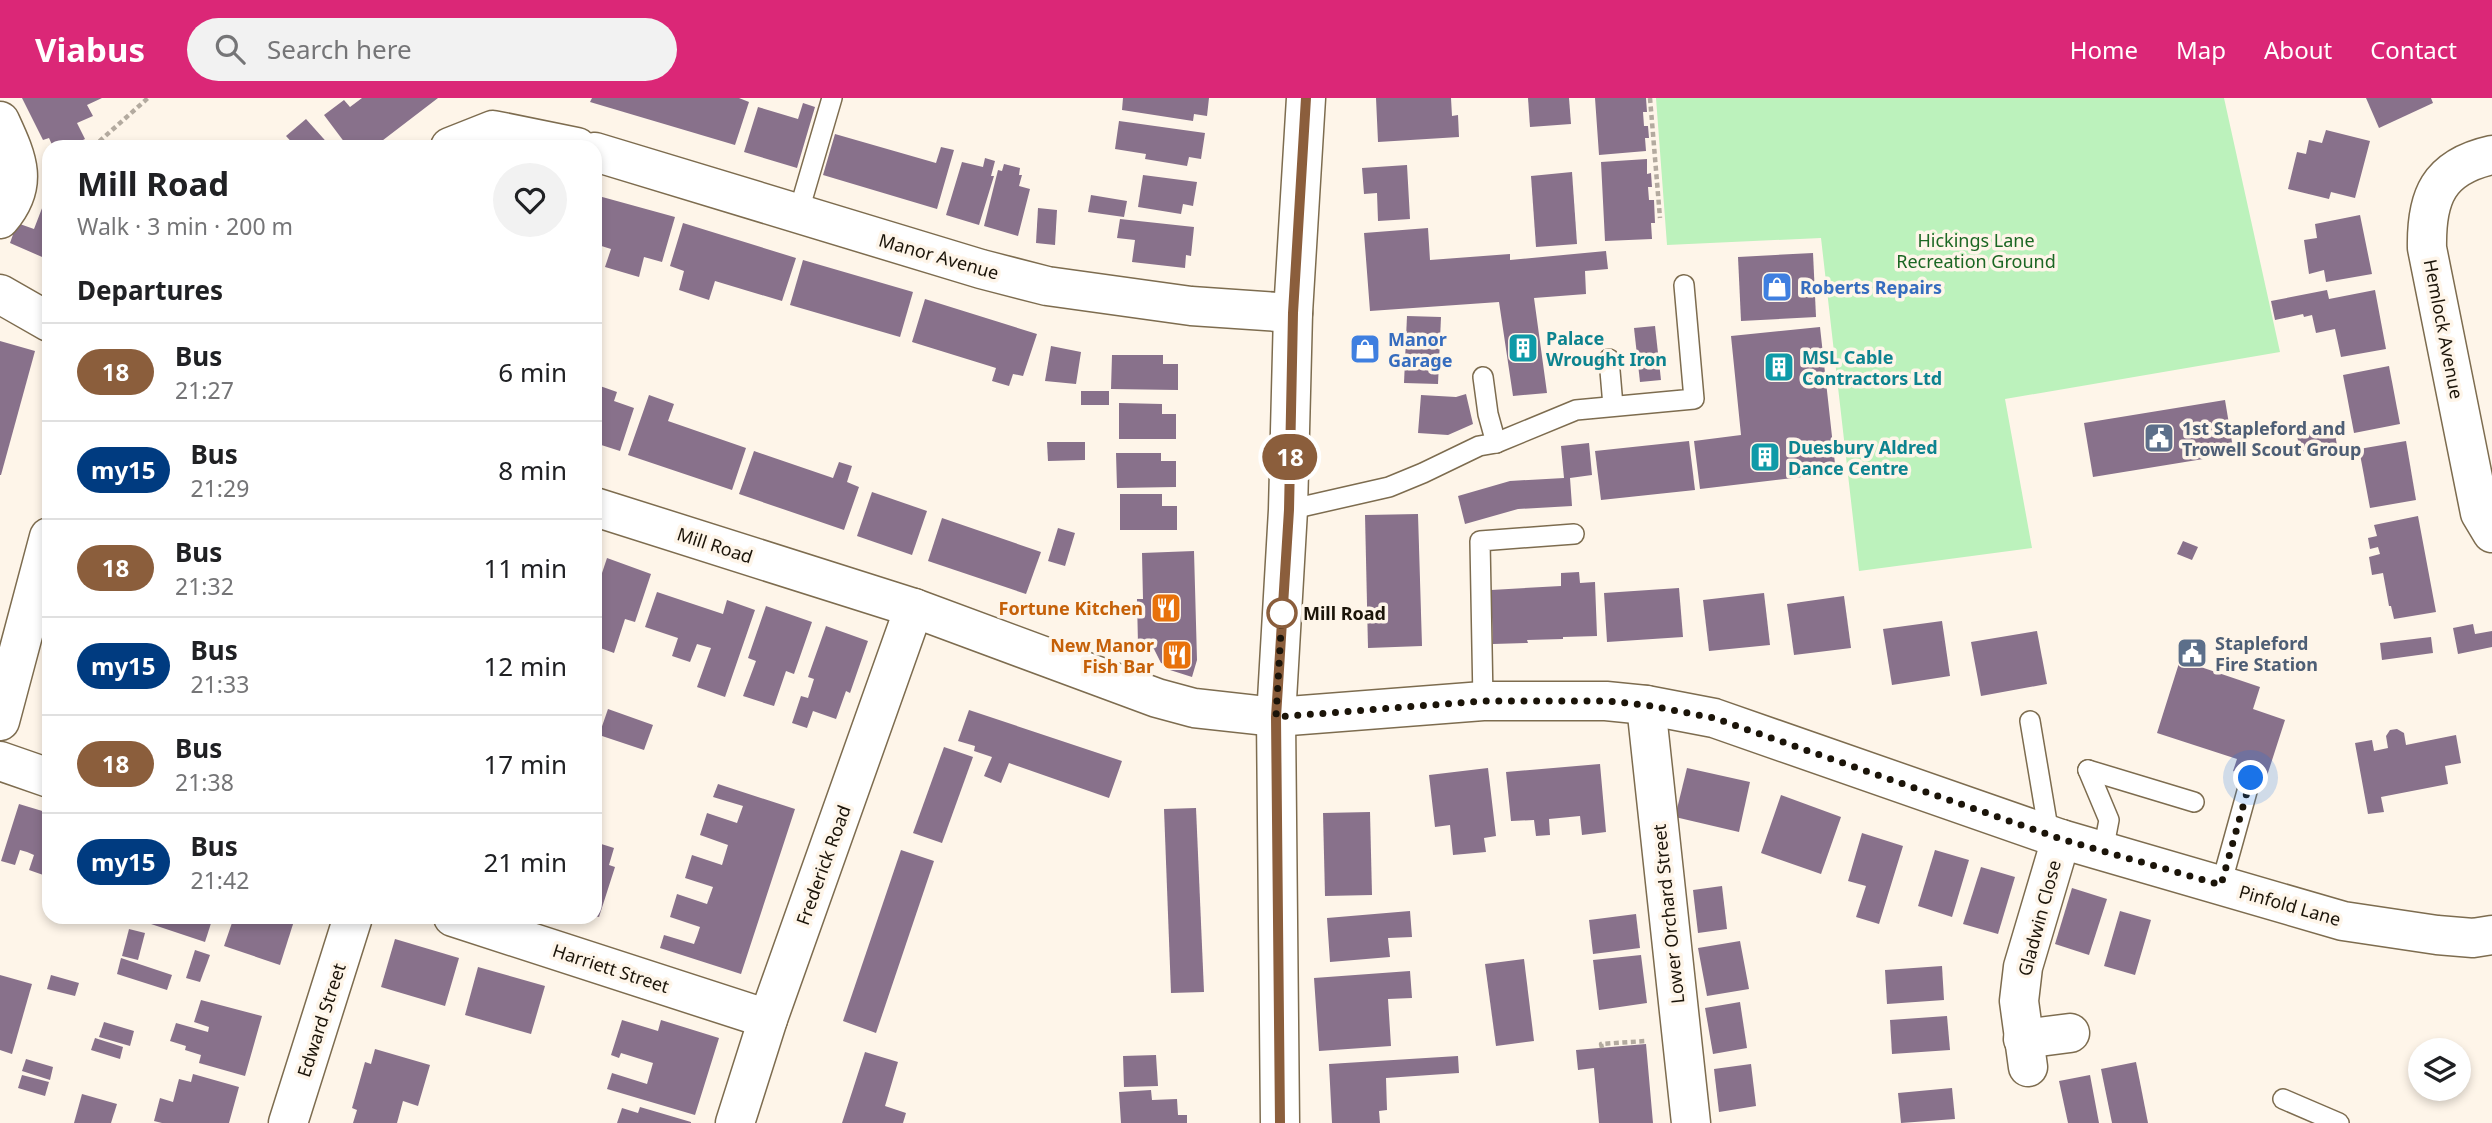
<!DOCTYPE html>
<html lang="en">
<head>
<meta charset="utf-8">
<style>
	:root { --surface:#fff; --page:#f2f2f2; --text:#202124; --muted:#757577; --line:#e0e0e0; --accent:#db2777 }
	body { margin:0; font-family:"Noto Sans",sans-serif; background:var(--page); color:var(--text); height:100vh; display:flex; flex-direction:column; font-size:26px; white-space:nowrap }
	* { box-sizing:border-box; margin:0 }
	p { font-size:23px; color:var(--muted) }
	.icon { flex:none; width:38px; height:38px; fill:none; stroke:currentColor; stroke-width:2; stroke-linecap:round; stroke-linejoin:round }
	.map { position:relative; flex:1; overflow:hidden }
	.panel { position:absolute; left:42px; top:42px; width:560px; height:784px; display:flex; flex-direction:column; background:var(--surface); border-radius:21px; box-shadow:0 4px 10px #0003 }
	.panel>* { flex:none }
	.badge { padding:0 14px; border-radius:23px; font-size:24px; line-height:46px }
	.controls { position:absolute; left:2408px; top:940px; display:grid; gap:14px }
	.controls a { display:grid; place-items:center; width:63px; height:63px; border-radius:50%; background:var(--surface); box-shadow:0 4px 10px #0003; font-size:35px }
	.you { position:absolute; width:35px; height:35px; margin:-18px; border:5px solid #fff; border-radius:50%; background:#1a73e8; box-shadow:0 0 0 10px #1a73e833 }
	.map>.badge { position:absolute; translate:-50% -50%; box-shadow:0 0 0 4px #fff }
	h2 { padding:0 35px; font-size:26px; line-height:63px }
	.round { display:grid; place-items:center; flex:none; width:74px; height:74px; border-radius:37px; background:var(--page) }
	.overview { display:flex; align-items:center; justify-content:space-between; height:119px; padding:0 35px }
	h1 { font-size:33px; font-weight:700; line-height:52px }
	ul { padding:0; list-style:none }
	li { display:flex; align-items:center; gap:21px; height:98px; padding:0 35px; border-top:2px solid var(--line) }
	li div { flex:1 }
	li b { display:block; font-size:26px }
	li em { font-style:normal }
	li .badge { min-width:77px; font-weight:700; text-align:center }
	header { display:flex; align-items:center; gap:42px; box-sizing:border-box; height:98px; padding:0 35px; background:var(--accent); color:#fff }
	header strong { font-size:33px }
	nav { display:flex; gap:38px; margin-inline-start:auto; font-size:24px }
	.search { width:490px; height:63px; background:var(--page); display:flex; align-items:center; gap:18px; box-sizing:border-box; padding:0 24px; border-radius:38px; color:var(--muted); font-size:26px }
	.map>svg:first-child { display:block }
</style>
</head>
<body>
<header>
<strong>Viabus</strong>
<div class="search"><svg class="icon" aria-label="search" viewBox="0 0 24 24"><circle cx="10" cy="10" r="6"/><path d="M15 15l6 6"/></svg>Search here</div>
<nav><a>Home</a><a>Map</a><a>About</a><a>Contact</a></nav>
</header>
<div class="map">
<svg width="2492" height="1025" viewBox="0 0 2492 1025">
	<rect width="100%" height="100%" fill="#fef5e9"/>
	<polygon fill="#bcf2bc" points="1656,0 2224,0 2280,254 2005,301 2032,450 1859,473 1821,140 1667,147"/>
	<g fill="#88718b">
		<polygon points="22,0 102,0 87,7 93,18 77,25 85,41 69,49 53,49 49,40 43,42"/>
		<polygon points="362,0 438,0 374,49 348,49 324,17 344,2 350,9"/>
		<polygon points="592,0 739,0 749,4 735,47 590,4"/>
		<polygon points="1123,0 1209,0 1207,18 1194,16 1193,23 1122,12"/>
		<polygon points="1376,0 1451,0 1452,18 1458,17 1459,39 1378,44"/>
		<polygon points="1528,0 1569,0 1571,26 1530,29"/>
		<polygon points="1595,0 1646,0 1647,14 1643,14 1644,28 1648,28 1649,40 1645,40 1646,53 1599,57"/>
		<polygon points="2366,0 2431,0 2433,5 2379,30"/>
		<polygon points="803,5 815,9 797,70 744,54 758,9 798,21"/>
		<polygon points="306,21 331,49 296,49 286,38"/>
		<polygon points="1119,23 1205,35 1201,61 1189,59 1187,68 1145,61 1146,56 1115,51"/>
		<polygon points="2326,32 2370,43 2355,100 2331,94 2329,101 2288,91 2297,54 2306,56 2309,42 2322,45"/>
		<polygon points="835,36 936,65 941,49 954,52 937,111 823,77"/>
		<polygon points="985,60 995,63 991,78 994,78 979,127 946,117 962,64 983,69"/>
		<polygon points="1647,61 1647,76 1651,75 1652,89 1648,89 1649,102 1654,102 1655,125 1651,125 1652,141 1605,143 1601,64"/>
		<polygon points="1004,66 1020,70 1019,77 1022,77 1019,88 1030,91 1018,138 984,128 998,72 1002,73"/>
		<polygon points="1407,67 1410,121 1378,123 1377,95 1364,96 1362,70"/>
		<polygon points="1572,74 1577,146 1536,149 1531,78"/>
		<polygon points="1143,77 1197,84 1193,108 1183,106 1181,116 1138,109"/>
		<polygon points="595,97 675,119 662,164 644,159 639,179 605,169 611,151 595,146"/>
		<polygon points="1091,97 1127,103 1124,119 1088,114"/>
		<polygon points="44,105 49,107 49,162 10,145 17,125 34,131"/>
		<polygon points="1038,110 1057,112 1055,147 1036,145"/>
		<polygon points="2360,117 2372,176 2326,184 2324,172 2309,176 2304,142 2317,140 2315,126"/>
		<polygon points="1120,121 1194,129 1191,158 1186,157 1185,170 1132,164 1135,142 1117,140"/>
		<polygon points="683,125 796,160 782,203 715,183 709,202 679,192 684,173 670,168"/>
		<polygon points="1428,130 1430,162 1510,156 1510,162 1606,153 1608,171 1585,173 1586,196 1534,200 1547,295 1513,298 1499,204 1370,213 1364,135"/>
		<polygon points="1813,155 1816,219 1741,223 1738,159"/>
		<polygon points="803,162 913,194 900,239 790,207"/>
		<polygon points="2327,192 2329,201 2375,192 2386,251 2341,259 2335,231 2316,235 2312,217 2304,219 2303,216 2275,222 2271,203"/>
		<polygon points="925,201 1037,236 1023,278 1013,276 1009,288 992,283 996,270 912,244"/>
		<polygon points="1407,218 1441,219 1438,286 1404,285"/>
		<polygon points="1655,228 1661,282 1640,284 1634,230"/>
		<polygon points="1820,229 1836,375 1700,391 1694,343 1741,337 1731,238"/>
		<polygon points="0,243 35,253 1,377 0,377"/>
		<polygon points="1051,248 1081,254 1076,286 1045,283"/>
		<polygon points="1112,257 1163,257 1163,266 1178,266 1178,292 1111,291"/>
		<polygon points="2389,268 2400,326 2354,335 2343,277"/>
		<polygon points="600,288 617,294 614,303 634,310 620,353 595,345 595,297 597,298"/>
		<rect x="1081" y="293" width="28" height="14"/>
		<polygon points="1466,296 1473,326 1448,337 1418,335 1421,297 1456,299"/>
		<polygon points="649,297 674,306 668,323 746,350 732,392 628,357"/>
		<polygon points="2225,302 2234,356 2093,379 2084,325"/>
		<polygon points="1119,305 1162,306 1162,316 1176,316 1176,341 1119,341"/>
		<polygon points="2334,331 2337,347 2300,354 2297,337"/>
		<polygon points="1689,343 1695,392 1601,402 1595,353"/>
		<polygon points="2406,343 2416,402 2370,410 2359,351"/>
		<polygon points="1047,344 1085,344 1085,362 1048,363"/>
		<polygon points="1589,345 1592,377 1570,380 1572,408 1518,411 1465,426 1458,398 1510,383 1564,380 1561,348"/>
		<polygon points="754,353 833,380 839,364 852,368 847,384 859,389 844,432 739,396"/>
		<polygon points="1116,355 1161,355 1161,363 1176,363 1176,389 1117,390"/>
		<polygon points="872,394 927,413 912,457 857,438"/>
		<polygon points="1120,396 1162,396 1162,408 1177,408 1177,432 1120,432"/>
		<polygon points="1418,416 1422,548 1368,550 1365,417"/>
		<polygon points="2418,418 2436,514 2394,521 2391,508 2389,508 2383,475 2372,477 2369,459 2380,456 2378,449 2370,451 2368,440 2377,438 2374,427"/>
		<polygon points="942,420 1041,454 1026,496 928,463"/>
		<polygon points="1058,430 1075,435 1065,468 1048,463"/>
		<polygon points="2183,443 2198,449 2192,462 2177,456"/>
		<polygon points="1194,453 1197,562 1192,579 1170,572 1171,568 1161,565 1154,551 1138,547 1137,501 1143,501 1142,455"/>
		<polygon points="607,460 651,476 635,524 625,521 614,555 595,548 595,531 601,513 595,511 595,496"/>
		<polygon points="1579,474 1580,485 1595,484 1597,538 1563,539 1563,541 1527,542 1528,545 1493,546 1491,492 1561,488 1561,475"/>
		<polygon points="1679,490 1683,539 1607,544 1604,495"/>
		<polygon points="657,494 723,516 727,502 755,512 725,599 697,589 711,550 697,546 690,564 672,558 678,540 645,529"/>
		<polygon points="1764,495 1770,547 1709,553 1703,502"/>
		<polygon points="1844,498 1851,550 1794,557 1787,506"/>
		<polygon points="766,508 812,524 794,576 786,573 774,608 743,598 756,563 748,560"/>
		<polygon points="1942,523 1950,578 1892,587 1883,531"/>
		<polygon points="2473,526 2475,536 2492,533 2492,549 2458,556 2453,530"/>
		<polygon points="826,528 868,543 850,595 846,593 836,621 813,613 807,630 792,625 801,598 808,600 814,581 808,579"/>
		<polygon points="2037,533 2047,586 1981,598 1971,544"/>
		<polygon points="2431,539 2433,555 2382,562 2380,545"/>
		<polygon points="2180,562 2260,589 2253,611 2285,622 2265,684 2233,673 2237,661 2157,635"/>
		<polygon points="608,611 653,627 644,652 599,637"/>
		<polygon points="969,612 1122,663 1109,700 1009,665 1001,685 984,678 992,659 974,653 975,648 958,643"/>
		<polygon points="2397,631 2404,635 2406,647 2456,637 2461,665 2445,668 2448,686 2381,699 2384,714 2368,716 2355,645 2372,642 2374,653 2388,650 2386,638 2390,632"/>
		<polygon points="944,649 973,659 942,745 913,735"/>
		<polygon points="1600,666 1606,734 1582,737 1580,718 1549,721 1550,737 1536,738 1534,722 1511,723 1506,674"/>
		<polygon points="1488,670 1496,738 1484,740 1486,754 1453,757 1450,727 1435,729 1429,677"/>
		<polygon points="1687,670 1750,684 1739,734 1675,719"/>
		<polygon points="718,686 795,711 741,876 660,850 664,837 694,846 697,838 700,829 670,819 677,796 707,806 713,789 685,780 692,757 722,767 728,747 700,737 707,715 737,725 743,708 713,699"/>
		<polygon points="1781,697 1841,719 1821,776 1761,755"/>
		<polygon points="19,706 49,715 49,779 29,772 34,757 27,754 20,752 15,767 1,763"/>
		<polygon points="1196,710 1204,894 1171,895 1164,711"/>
		<polygon points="1370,714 1372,797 1325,798 1323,715"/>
		<polygon points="1862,735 1903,748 1879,826 1856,819 1866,788 1848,783"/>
		<polygon points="595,744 614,750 609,767 615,769 599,819 595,818"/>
		<polygon points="901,752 934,763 876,935 843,923"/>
		<polygon points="1935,752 1969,762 1952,819 1918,808"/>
		<polygon points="1981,769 2015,779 1998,836 1963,826"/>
		<polygon points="1722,788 1727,831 1698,835 1693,792"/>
		<polygon points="2072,790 2107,801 2089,857 2055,846"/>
		<polygon points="1410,813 1412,839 1388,840 1390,859 1330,864 1327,820"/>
		<polygon points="2120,813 2151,822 2135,877 2104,868"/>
		<polygon points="1636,816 1640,850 1593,856 1589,822"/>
		<polygon points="150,819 213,819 205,844 148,825"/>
		<polygon points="234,819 281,819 294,823 280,867 224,848"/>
		<polygon points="129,831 145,835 138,862 122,858"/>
		<polygon points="395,841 459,860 445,908 381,889"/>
		<polygon points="1740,843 1749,891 1707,898 1698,850"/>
		<polygon points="195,852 210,857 200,884 186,880"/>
		<polygon points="1641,857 1647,905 1599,912 1593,862"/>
		<polygon points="121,860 172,877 167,892 117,876"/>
		<polygon points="1524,861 1534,943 1496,948 1485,866"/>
		<polygon points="1942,868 1944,902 1887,906 1885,872"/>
		<polygon points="478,869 545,888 531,936 465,917"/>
		<polygon points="1410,873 1412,900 1388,901 1391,948 1319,953 1314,880"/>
		<polygon points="0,877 32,886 12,956 0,952"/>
		<polygon points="51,877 79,885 75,898 47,891"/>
		<polygon points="201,902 262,918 245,978 199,965 201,957 185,952 186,948 170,943 176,925 208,934 209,929 194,924"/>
		<polygon points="1740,904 1747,950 1713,956 1705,910"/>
		<polygon points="1947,918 1950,952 1892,956 1890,922"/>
		<polygon points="622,922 658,933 661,922 719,940 695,1017 607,991 612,975 647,986 653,965 621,955 619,960 611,957"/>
		<polygon points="104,924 134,933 130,948 99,939"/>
		<polygon points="95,940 123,949 120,961 91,952"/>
		<polygon points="1646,946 1653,1025 1599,1025 1594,970 1578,972 1576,952"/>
		<polygon points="375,951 430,967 418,1008 403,1003 397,1025 353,1025 357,1012 352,1010 365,964 371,966"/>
		<polygon points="865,954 898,964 885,1008 906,1015 903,1025 842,1025"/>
		<polygon points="1156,957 1158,988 1124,989 1123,958"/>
		<polygon points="1458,958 1459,975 1386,980 1387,1012 1379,1013 1380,1025 1332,1025 1329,966"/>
		<polygon points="26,961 53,969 50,982 22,973"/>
		<polygon points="2136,964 2148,1025 2112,1025 2101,971"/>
		<polygon points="1751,966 1756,1008 1719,1014 1714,971"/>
		<polygon points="193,976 239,989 229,1025 162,1025 154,1023 160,1000 173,1004 179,981 191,984"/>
		<polygon points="22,977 49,984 45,998 18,990"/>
		<polygon points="2090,977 2099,1025 2068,1025 2059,983"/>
		<polygon points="1952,990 1955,1021 1901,1025 1898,995"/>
		<polygon points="1151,992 1152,1002 1177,1001 1178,1017 1187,1017 1187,1025 1121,1025 1119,994"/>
		<polygon points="82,996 117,1006 111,1025 74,1025"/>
		<polygon points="640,1009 691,1024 691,1025 617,1025 622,1010 638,1015"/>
	</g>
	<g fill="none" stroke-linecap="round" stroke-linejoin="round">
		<g stroke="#7d6c4f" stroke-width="22">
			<g id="lane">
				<polyline points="798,116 832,0"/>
				<polyline points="1609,261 1613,308"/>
				<polyline points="1483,279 1488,316 1496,345"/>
				<polyline points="1288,412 1389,389 1423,375 1479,348 1496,345 1576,312 1694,301 1684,187"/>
				<polyline points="1483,603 1480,443 1574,436"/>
				<polyline points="2030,623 2049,736"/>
				<polyline points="2088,672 2194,704"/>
				<polyline points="2088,672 2109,722 2103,753"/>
				<polyline points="2221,787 2251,679"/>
				<polyline points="2283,1001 2339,1025"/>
			</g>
		</g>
		<g stroke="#7d6c4f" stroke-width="41">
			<g id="street">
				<path d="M0 23C17 60 30 86 0 121"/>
				<polyline points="450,49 493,32 577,49"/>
				<polyline points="595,54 981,171 1047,188 1191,208 1293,215"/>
				<path d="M2492 57C2438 69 2426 99 2427 150L2480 415 2492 435"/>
				<polyline points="0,196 49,224"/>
				<polyline points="595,409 914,510 1157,600 1194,610 1276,619 1483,603 1606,603 1646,607 1714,620 2061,741 2343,823 2437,837 2473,840 2492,837"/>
				<polyline points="1646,607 1691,1025"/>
				<polyline points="0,623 49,439"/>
				<polyline points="0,663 49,680"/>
				<polyline points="453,819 768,921"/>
				<polyline points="2023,941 2070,935"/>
				<polyline points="2028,969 2019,903 2023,869 2061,741"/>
				<polyline points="288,1025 353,819"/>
				<polyline points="735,1025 768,921 914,510"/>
			</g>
		</g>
		<g stroke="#7d6c4f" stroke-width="41">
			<polyline id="secondary" points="1280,1025 1276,619 1288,412 1293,215 1306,0"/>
		</g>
		<g stroke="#b3aa9f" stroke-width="4.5" stroke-dasharray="5 3.5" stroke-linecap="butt">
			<polyline points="1650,0 1660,120"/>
			<polyline points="93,49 148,0"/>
			<polyline points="1602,950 1601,946 1645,943"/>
		</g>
		<use href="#lane" stroke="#fff" stroke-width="19"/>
		<use href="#street" stroke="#fff" stroke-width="38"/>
		<use href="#secondary" stroke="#fff" stroke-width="38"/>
	</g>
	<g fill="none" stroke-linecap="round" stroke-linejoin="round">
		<g stroke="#fff" stroke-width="16">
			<polyline id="line" points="1280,1025 1276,619 1289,412 1293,215 1306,0"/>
		</g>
		<use href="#line" stroke="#8b5e3c" stroke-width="10"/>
		<polyline stroke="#1b1409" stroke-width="7" stroke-dasharray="0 12.6" points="1282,515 1276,619 1483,603 1606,603 1646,607 1714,620 2061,741 2221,787 2251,680"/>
	</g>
	<defs>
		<g id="shop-square" transform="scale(1.575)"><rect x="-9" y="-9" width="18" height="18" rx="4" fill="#3f7fe0" stroke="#fef5e9"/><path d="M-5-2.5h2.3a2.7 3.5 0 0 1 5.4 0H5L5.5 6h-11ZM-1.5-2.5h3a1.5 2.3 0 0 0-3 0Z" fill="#fff"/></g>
		<g id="building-square" transform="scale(1.575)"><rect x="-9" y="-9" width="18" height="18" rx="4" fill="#0f9aa8" stroke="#fef5e9"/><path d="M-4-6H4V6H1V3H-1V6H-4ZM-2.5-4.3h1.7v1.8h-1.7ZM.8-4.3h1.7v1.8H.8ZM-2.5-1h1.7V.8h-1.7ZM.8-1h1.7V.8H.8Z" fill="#fff"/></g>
		<g id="civic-square" transform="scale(1.575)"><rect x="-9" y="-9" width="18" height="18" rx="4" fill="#5c6f8a" stroke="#fef5e9"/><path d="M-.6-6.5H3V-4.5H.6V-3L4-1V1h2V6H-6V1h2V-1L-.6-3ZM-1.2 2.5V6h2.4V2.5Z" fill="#fff"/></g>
		<g id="restaurant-square" transform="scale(1.575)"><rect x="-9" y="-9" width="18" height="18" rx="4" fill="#e8710a" stroke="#fef5e9"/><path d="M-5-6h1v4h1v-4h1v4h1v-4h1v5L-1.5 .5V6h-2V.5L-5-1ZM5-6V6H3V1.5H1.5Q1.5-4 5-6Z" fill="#fff"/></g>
	</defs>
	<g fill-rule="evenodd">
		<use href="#shop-square" x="1777" y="189"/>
		<use href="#building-square" x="1523" y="250"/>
		<use href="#shop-square" x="1365" y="251"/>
		<use href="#building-square" x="1779" y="269"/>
		<use href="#civic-square" x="2159" y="340"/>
		<use href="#building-square" x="1765" y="359"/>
		<use href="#restaurant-square" x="1166" y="510"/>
		<use href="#civic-square" x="2192" y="555"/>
		<use href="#restaurant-square" x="1177" y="557"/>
	</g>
	<circle fill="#fff" stroke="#8b5e3c" stroke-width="3.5" cx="1282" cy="515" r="14"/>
	<g text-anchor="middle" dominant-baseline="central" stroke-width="7" stroke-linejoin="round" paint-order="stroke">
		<g font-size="18" fill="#1b6723" stroke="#fef5e9">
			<text x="1976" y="142">Hickings Lane<tspan x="1976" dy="21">Recreation Ground</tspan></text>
		</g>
		<g font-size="18" fill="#1b1409" stroke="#fef5e9">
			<text transform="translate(939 158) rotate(16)">Manor Avenue</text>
			<text transform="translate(2444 231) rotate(79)">Hemlock Avenue</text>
			<text transform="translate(715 447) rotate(18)">Mill Road</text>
			<text transform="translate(823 767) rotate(-70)">Frederick Road</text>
			<text transform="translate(2290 807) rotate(16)">Pinfold Lane</text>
			<text transform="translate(1668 816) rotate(-96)">Lower Orchard Street</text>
			<text transform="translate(2039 820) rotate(-75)">Gladwin Close</text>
			<text transform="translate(611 870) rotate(18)">Harriett Street</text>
			<text transform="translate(321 922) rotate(-72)">Edward Street</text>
		</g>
		<g font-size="18" font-weight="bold" fill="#366cbe" stroke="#fef5e9" text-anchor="start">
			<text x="1800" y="189">Roberts Repairs</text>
			<text x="1388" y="241">Manor<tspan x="1388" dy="21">Garage</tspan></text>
		</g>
		<g font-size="18" font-weight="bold" fill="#0d838f" stroke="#fef5e9" text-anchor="start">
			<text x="1546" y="240">Palace<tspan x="1546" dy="21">Wrought Iron</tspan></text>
			<text x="1802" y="259">MSL Cable<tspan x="1802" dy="21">Contractors Ltd</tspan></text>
			<text x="1788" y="349">Duesbury Aldred<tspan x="1788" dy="21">Dance Centre</tspan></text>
		</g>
		<g font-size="18" font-weight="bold" fill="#4e5e75" stroke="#fef5e9" text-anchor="start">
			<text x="2182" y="330">1st Stapleford and<tspan x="2182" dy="21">Trowell Scout Group</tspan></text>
			<text x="2215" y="545">Stapleford<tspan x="2215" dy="21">Fire Station</tspan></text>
		</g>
		<g font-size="18" font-weight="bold" fill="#c56008" stroke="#fef5e9" text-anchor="end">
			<text x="1143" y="510">Fortune Kitchen</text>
			<text x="1154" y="547">New Manor<tspan x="1154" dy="21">Fish Bar</tspan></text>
		</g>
		<g font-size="18" font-weight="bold" fill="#1b1409" stroke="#fef5e9" text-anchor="start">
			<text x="1303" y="515">Mill Road</text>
		</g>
	</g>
</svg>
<div class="controls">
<a><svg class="icon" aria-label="layers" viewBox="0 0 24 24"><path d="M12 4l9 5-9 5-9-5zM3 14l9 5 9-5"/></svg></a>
</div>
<div class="you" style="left:2251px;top:680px"></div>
<b class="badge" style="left:1290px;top:359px;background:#8b5e3c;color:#fff">18</b>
<section class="panel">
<div class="overview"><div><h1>Mill Road</h1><p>Walk · 3 min · 200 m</p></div><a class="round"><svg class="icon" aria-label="heart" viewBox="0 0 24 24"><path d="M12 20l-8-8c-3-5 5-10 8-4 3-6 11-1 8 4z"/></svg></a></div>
<h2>Departures</h2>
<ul>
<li><span class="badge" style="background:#8b5e3c;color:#fff">18</span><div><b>Bus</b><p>21:27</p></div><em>6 min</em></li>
<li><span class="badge" style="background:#003b80;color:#fff">my15</span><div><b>Bus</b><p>21:29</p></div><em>8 min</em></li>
<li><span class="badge" style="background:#8b5e3c;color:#fff">18</span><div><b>Bus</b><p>21:32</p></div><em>11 min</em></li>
<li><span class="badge" style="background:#003b80;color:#fff">my15</span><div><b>Bus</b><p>21:33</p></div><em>12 min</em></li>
<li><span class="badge" style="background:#8b5e3c;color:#fff">18</span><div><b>Bus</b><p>21:38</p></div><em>17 min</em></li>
<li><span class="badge" style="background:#003b80;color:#fff">my15</span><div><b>Bus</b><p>21:42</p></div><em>21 min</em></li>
</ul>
</section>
</div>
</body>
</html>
